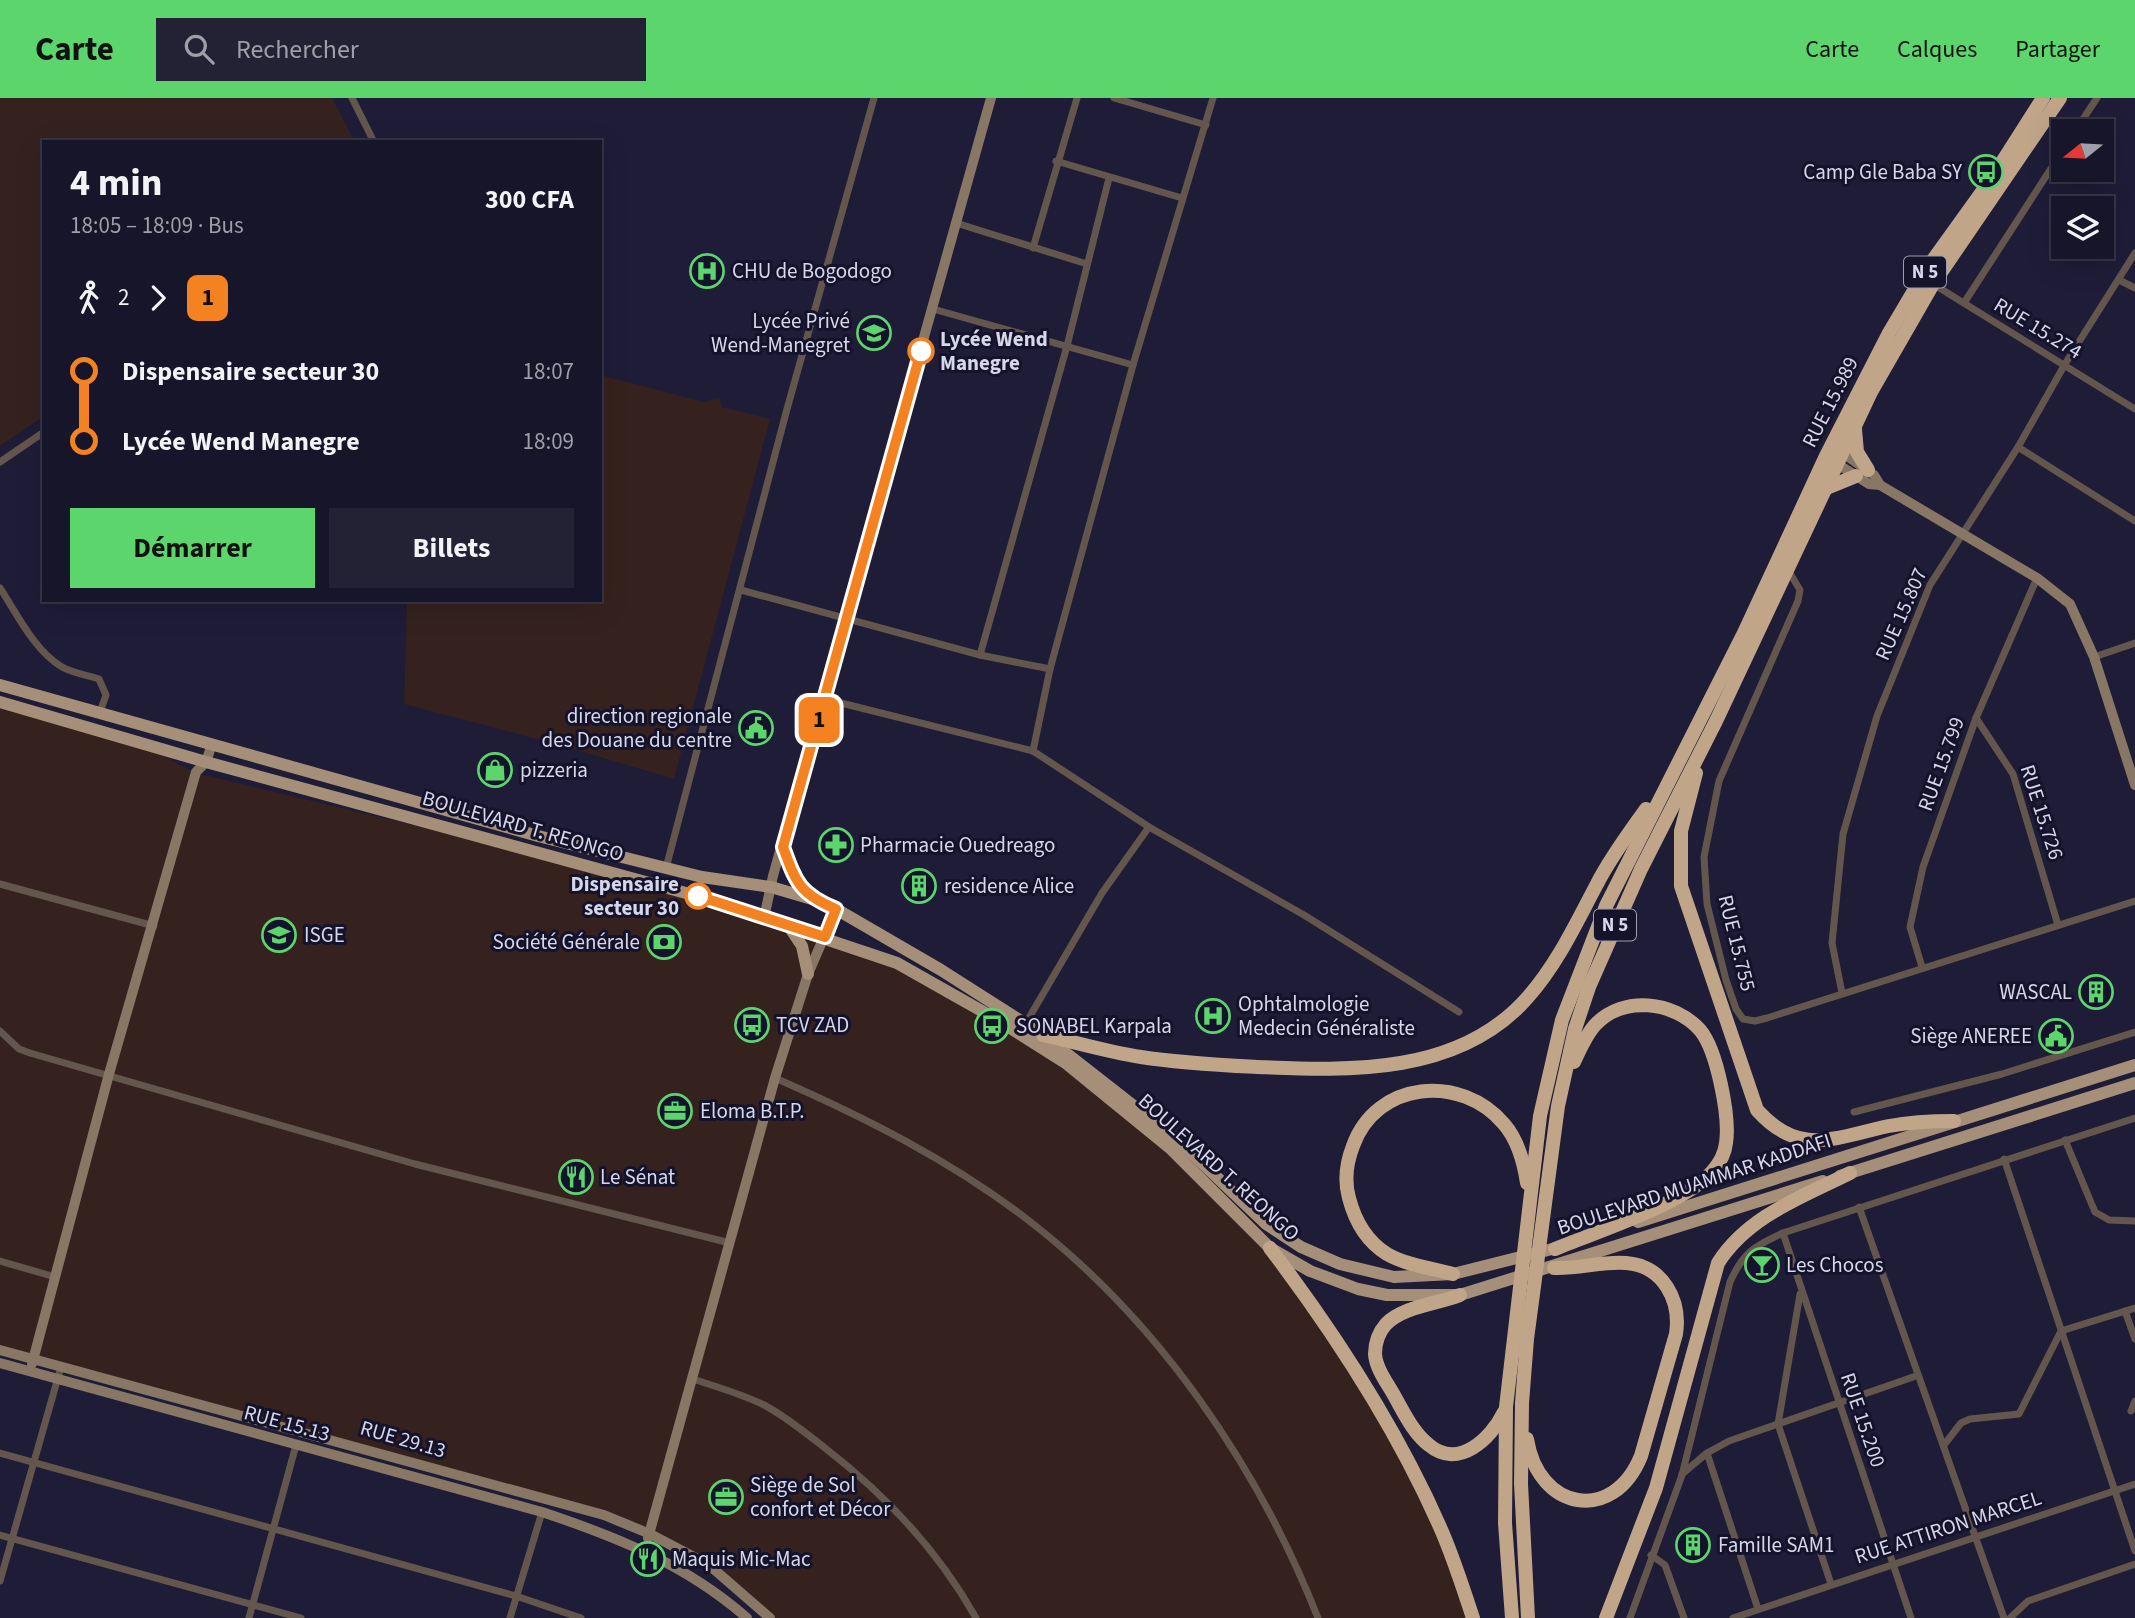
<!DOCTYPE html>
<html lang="fr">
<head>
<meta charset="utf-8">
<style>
	:root { --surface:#161529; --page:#232235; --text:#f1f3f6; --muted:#9e9fa8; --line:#353446; --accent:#5cd56d }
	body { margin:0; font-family:"Source Sans 3",sans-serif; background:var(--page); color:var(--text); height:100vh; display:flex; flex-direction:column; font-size:26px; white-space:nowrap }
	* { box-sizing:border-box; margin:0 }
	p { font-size:23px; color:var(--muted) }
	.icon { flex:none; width:38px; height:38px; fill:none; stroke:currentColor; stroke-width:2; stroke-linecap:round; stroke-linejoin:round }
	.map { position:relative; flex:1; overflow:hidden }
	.details { position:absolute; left:42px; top:42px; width:560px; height:462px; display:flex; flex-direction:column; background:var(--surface); border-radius:0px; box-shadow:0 7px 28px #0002,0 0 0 2px var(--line) }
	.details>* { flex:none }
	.badge { padding:0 14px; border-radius:10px; font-size:24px; line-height:46px }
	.needle { width:46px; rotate:252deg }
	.tools { position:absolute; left:2051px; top:21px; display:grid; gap:14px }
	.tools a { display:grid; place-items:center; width:63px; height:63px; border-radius:0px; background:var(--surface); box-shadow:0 7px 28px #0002,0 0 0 2px var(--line); font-size:35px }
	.map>.badge { position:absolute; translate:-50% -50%; box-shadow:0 0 0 4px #fff }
	.legs { display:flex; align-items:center; gap:10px; height:77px; padding:0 28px; font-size:23px }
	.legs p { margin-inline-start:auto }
	.overview { display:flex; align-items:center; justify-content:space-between; height:119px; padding:0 28px }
	h1 { font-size:38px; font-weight:700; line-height:52px }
	.action { display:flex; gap:14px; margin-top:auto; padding:14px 28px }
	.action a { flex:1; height:80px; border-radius:0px; background:var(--accent); color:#111; font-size:28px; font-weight:700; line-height:80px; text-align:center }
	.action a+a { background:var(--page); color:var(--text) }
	ul { padding:0 28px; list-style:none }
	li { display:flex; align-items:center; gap:24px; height:70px; font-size:26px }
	li i { display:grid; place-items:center; width:10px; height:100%; margin:0 9px; background:currentColor }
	li i::after { content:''; width:18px; height:18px; margin:-9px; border:5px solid; border-radius:50%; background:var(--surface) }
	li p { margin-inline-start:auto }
	li:first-child i { background:linear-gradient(#0000 50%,currentColor 0) }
	li:last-child i { background:linear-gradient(currentColor 50%,#0000 0) }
	header { display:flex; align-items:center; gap:42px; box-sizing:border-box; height:98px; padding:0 35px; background:var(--accent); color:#111 }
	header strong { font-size:33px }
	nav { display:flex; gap:38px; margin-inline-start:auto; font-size:24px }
	.search { width:490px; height:63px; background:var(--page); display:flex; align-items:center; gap:18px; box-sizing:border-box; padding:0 24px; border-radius:0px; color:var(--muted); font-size:26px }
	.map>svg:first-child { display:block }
</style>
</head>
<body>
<header>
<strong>Carte</strong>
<div class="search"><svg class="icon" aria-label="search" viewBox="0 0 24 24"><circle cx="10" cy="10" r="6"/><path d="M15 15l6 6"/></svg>Rechercher</div>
<nav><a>Carte</a><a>Calques</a><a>Partager</a></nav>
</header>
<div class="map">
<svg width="2135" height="1520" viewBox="0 0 2135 1520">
	<rect width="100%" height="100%" fill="#1e1c37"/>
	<g fill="#35221f">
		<polygon points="0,0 332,0 355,44 44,44 44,318 0,348"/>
		<polygon points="600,277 704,304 719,300 722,309 770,321 674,681 560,647 404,606 407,502 600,502"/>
		<polygon points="0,603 124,638 196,675 617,776 921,876 1126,1012 1270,1150 1391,1329 1473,1520 765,1520 709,1467 650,1436 551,1402 0,1252"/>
	</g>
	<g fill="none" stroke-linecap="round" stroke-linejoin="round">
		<g stroke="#63574d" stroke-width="7">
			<polyline points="352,0 374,44"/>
			<polyline points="1114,0 1206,27"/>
			<polyline points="2075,33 2097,0"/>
			<polyline points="1056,63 1182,100"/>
			<polyline points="956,125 1087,166"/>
			<polyline points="1033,150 1077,0"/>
			<polyline points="2119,182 2135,190"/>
			<polyline points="1933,186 2135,311"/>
			<polyline points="1964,205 2063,52"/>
			<polyline points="933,211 1133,267"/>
			<polyline points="2018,349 2135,423"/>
			<polyline points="0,364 44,334"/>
			<polyline points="1788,472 1800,492 1798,503 1719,683 1704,759 1707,806 1726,882 1736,911 1743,921 1755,923 1767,920 2135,803"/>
			<path d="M0 490C17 516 34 552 62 569 72 575 87 577 99 581L106 597 100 614"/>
			<polyline points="741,492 980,557 1050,571"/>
			<polyline points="980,557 1067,248 1109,80"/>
			<polyline points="2094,559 2135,545"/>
			<polyline points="825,601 1033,653 1149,729 1304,817 1459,914"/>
			<polyline points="1976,620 2013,676 2058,827"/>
			<polyline points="1033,653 1050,571 1133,267 1213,0"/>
			<polyline points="666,770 787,311 874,0"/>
			<polyline points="0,786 154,828"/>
			<polyline points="1922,869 1910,829 1923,769 1976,620 2037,480"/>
			<polyline points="1842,895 1832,845 1843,736 1877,618 1930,487 2018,349 2065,266 2135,155"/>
			<polyline points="1026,925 1102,795 1149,729"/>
			<polyline points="0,933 19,951 30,955 415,1066 730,1145"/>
			<path d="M775 980C864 1019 950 1062 1028 1122 1158 1222 1258 1368 1318 1520"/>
			<polyline points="1854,1014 2002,976 2135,934"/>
			<polyline points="2065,1042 2095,1114 2109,1122 2135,1123"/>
			<polyline points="2004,1061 2135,1453"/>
			<polyline points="1859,1109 2004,1520"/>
			<polyline points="1783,1135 1911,1520"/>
			<polyline points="0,1163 55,1179"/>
			<polyline points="1800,1196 1778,1326 1831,1486"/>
			<polyline points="2125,1213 2135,1241"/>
			<path d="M693 1281C717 1289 742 1296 764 1307 785 1318 806 1335 825 1350 887 1398 938 1452 976 1520"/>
			<polyline points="2131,1313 2135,1303"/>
			<polyline points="1944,1347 1961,1325 1970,1321 2019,1316 2061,1233 2135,1210"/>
			<polyline points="0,1355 516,1498 581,1520"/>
			<polyline points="1707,1355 1758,1511"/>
			<polyline points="1682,1376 1707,1355 1729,1343 1916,1278"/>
			<polyline points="0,1437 301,1520"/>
			<polyline points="1651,1457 1665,1467 1684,1520"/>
			<polyline points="0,1483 61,1269"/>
			<polyline points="249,1520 296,1347"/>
			<polyline points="510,1520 542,1414"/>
			<path d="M1630 1520 1682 1377 1730 1184C1743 1155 1754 1148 1783 1135L2135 1020"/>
			<polyline points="1733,1520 2135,1386"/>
			<polyline points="2010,1520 2028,1503 2135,1466"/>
		</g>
		<g stroke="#887765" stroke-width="10">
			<polyline points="1837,351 1874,377 1880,387"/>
			<polyline points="1831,362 1869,386 1880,387 2037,480 2070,506 2094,559 2135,687"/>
			<polyline points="764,820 773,778 991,0"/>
			<polyline points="0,1252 604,1417 650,1436 709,1467 770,1520"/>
			<path d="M0 1265 542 1414C617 1439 687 1467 747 1520"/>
			<polyline points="32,1266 109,976 196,674 206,664 212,646"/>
			<polyline points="648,1440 775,980 808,876 836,811"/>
		</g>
		<g stroke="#a68f78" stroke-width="12">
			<polyline points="0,587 538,738 702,779 771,789 812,801 836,811 941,872 1043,937 1181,1045 1266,1126 1301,1149 1340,1166 1394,1179 1453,1176 1564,1148"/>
			<polyline points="0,604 206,664 697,798 897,865 996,921 1067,966 1170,1050 1270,1150 1310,1173 1358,1191 1387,1197 1460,1197 1823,1083"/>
			<polyline points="783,749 792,777 809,799"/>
			<polyline points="788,827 802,848 808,876"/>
			<polyline points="1840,1078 2135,985"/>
			<polyline points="1638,1124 2135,967"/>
		</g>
		<g stroke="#c0a589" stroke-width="14">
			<polyline points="1855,331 1857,354 1868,372"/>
			<polyline points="1824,391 1856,378"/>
			<path d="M1696 675 1681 733V788L1757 1012C1800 1060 1835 1039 1889 1028 1910 1024 1932 1023 1954 1023"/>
			<path d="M1043 937C1075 944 1108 954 1141 959 1179 965 1219 967 1257 969 1351 973 1460 977 1528 899 1558 865 1576 825 1597 786 1610 760 1629 735 1646 711"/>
			<path d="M1270 1150C1336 1237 1396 1329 1440 1429 1453 1458 1463 1490 1473 1520"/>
			<path d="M1555 1151C1598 1133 1682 1107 1712 1074 1719 1066 1725 1055 1726 1045 1730 1019 1717 952 1700 932 1674 903 1623 897 1595 927 1586 937 1580 951 1574 964"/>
			<path d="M1453 1176C1431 1170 1406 1167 1387 1156 1366 1143 1355 1123 1349 1100 1344 1082 1346 1066 1353 1048 1376 983 1461 975 1504 1026 1517 1041 1524 1065 1527 1085"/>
			<path d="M1460 1197C1437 1206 1404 1208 1386 1226 1379 1234 1375 1245 1375 1256 1376 1271 1388 1286 1395 1299 1404 1315 1414 1336 1429 1347 1458 1372 1491 1341 1504 1314"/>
			<path d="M1527 1341C1538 1412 1613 1427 1641 1358L1676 1236C1681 1203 1664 1168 1626 1165 1602 1163 1579 1171 1554 1170"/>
			<polyline points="1512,1520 1505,1425 1506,1309 1540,1018 1562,922 1606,808 1744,535 1826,358 1889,235 1928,169 1992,80 2043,0"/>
			<polyline points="1528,1520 1521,1386 1522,1305 1527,1241 1558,1008 1575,931 1589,889 1641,771 1716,623 1871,294 1933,186 2060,0"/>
			<path d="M1606 1520 1656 1390 1718 1165C1748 1118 1802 1099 1850 1075"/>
		</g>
	</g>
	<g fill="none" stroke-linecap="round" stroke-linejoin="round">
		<g stroke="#fff" stroke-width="16">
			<path id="line-1" d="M698 798 825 839 836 811C800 796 796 785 783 749L921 253"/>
		</g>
		<use href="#line-1" stroke="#f58220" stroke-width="10"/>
	</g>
	<defs>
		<g id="bus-ring" transform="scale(1.75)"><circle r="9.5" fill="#15132c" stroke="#5cd56d" stroke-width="1.5"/><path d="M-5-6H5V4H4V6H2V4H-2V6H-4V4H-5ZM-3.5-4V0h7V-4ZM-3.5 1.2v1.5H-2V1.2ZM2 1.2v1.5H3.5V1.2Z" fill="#5cd56d"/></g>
		<g id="hospital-ring" transform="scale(1.75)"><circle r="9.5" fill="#15132c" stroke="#5cd56d" stroke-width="1.5"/><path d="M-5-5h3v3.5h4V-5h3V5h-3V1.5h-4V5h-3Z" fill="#5cd56d"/></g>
		<g id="school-ring" transform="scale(1.75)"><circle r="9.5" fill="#15132c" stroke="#5cd56d" stroke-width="1.5"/><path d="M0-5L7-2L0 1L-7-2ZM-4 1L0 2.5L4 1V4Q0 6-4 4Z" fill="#5cd56d"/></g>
		<g id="civic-ring" transform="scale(1.75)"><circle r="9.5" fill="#15132c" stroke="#5cd56d" stroke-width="1.5"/><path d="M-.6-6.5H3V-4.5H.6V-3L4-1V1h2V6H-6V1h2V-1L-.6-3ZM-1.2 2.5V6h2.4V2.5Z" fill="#5cd56d"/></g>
		<g id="shop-ring" transform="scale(1.75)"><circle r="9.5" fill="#15132c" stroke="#5cd56d" stroke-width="1.5"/><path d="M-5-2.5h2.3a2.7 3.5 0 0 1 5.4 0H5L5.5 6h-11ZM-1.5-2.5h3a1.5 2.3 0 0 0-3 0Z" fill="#5cd56d"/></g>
		<g id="pharmacy-ring" transform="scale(1.75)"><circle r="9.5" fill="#15132c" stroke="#5cd56d" stroke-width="1.5"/><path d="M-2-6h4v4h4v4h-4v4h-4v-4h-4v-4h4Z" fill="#5cd56d"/></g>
		<g id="building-ring" transform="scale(1.75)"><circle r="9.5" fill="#15132c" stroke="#5cd56d" stroke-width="1.5"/><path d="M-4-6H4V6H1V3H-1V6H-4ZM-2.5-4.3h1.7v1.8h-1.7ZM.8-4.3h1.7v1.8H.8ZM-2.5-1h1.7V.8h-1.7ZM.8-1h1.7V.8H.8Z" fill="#5cd56d"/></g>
		<g id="bank-ring" transform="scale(1.75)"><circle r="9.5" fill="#15132c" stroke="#5cd56d" stroke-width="1.5"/><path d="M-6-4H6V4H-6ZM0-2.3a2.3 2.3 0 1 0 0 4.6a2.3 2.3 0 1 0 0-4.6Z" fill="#5cd56d"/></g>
		<g id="office-ring" transform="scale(1.75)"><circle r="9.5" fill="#15132c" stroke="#5cd56d" stroke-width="1.5"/><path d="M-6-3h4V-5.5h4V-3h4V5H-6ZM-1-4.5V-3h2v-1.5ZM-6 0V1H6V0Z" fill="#5cd56d"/></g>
		<g id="restaurant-ring" transform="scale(1.75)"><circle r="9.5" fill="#15132c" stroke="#5cd56d" stroke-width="1.5"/><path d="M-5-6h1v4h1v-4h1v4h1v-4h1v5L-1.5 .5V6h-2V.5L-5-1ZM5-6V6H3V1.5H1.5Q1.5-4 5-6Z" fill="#5cd56d"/></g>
		<g id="bar-ring" transform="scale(1.75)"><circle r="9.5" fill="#15132c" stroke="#5cd56d" stroke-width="1.5"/><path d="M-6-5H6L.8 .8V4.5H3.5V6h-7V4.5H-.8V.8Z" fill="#5cd56d"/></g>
	</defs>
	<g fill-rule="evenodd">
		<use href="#bus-ring" x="1986" y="74"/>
		<use href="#hospital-ring" x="707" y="173"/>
		<use href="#school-ring" x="874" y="235"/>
		<use href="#civic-ring" x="756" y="630"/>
		<use href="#shop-ring" x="495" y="672"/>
		<use href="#pharmacy-ring" x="836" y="747"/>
		<use href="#building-ring" x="919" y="788"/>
		<use href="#school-ring" x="279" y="837"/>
		<use href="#bank-ring" x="664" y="844"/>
		<use href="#building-ring" x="2096" y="894"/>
		<use href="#hospital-ring" x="1213" y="918"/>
		<use href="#bus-ring" x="752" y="927"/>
		<use href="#bus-ring" x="992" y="928"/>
		<use href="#civic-ring" x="2056" y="938"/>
		<use href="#office-ring" x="675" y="1013"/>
		<use href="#restaurant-ring" x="576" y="1079"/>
		<use href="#bar-ring" x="1762" y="1167"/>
		<use href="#office-ring" x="726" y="1399"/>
		<use href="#building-ring" x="1693" y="1447"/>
		<use href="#restaurant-ring" x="648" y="1461"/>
	</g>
	<g fill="#fff" stroke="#f58220" stroke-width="3.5">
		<circle cx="921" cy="253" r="12"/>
		<circle cx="698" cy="798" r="12"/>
	</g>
	<g text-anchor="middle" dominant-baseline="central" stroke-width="6" stroke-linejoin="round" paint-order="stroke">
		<g fill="#15132c" stroke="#9d9cb1" stroke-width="2">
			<rect x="1904" y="158.5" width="42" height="31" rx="5"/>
			<rect x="1594" y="811.5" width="42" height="31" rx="5"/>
		</g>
		<g font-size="19" font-weight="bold" fill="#d7d7ea">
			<text x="1925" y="174">N 5</text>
			<text x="1615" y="827">N 5</text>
		</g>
		<g font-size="21" fill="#d7d7ea" stroke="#15132c" text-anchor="start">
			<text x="1962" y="74" text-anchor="end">Camp Gle Baba SY</text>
			<text x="732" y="173">CHU de Bogodogo</text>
			<text x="850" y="223" text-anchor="end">Lycée Privé<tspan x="850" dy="24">Wend-Manegret</tspan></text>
			<text x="732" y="618" text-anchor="end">direction regionale<tspan x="732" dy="24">des Douane du centre</tspan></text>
			<text x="520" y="672">pizzeria</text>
			<text x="860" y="747">Pharmacie Ouedreago</text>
			<text x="944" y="788">residence Alice</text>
			<text x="304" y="837">ISGE</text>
			<text x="640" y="844" text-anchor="end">Société Générale</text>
			<text x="2072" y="894" text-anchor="end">WASCAL</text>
			<text x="1238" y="906">Ophtalmologie<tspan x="1238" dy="24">Medecin Généraliste</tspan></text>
			<text x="776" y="927">TCV ZAD</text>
			<text x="1016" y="928">SONABEL Karpala</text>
			<text x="2032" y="938" text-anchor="end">Siège ANEREE</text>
			<text x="700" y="1013">Eloma B.T.P.</text>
			<text x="600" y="1079">Le Sénat</text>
			<text x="1786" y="1167">Les Chocos</text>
			<text x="750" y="1387">Siège de Sol<tspan x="750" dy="24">confort et Décor</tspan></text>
			<text x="1718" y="1447">Famille SAM1</text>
			<text x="672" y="1461">Maquis Mic-Mac</text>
		</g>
		<g font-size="21" fill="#d7d7ea" stroke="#15132c">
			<text transform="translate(2038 230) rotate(31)">RUE 15.274</text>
			<text transform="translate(1830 304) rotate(-63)">RUE 15.989</text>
			<text transform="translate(1901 516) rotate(-66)">RUE 15.807</text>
			<text transform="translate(1941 666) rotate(-70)">RUE 15.799</text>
			<text transform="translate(2042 714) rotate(72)">RUE 15.726</text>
			<text transform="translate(523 728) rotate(16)">BOULEVARD T. REONGO</text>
			<text transform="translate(1737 845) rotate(76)">RUE 15.755</text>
			<text transform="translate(1219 1069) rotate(42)">BOULEVARD T. REONGO</text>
			<text transform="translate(1694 1086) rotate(-18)">BOULEVARD MUAMMAR KADDAFI</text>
			<text transform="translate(1863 1322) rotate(71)">RUE 15.200</text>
			<text transform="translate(287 1325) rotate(15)">RUE 15.13</text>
			<text transform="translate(403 1341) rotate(16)">RUE 29.13</text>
			<text transform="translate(1948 1429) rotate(-18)">RUE ATTIRON MARCEL</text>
		</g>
		<g font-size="21" font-weight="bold" fill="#d7d7ea" stroke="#15132c" text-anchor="start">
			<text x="940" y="241">Lycée Wend<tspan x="940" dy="24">Manegre</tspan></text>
			<text x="679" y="786" text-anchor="end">Dispensaire<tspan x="679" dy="24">secteur 30</tspan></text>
		</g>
	</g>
</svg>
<div class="tools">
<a><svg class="needle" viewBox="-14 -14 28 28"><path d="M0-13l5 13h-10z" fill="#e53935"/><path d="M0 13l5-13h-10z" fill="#9e9fa8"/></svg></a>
<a><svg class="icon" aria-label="layers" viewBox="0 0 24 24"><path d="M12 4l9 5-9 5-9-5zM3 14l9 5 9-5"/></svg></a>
</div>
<b class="badge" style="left:819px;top:622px;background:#f58220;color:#111">1</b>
<section class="details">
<div class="overview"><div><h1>4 min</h1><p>18:05 – 18:09 · Bus</p></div><b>300 CFA</b></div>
<div class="legs"><svg class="icon" aria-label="walk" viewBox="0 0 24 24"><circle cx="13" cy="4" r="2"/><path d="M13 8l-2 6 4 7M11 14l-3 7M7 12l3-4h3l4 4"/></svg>2<svg class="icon" aria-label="forward" viewBox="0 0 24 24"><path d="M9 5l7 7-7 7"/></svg><b class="badge" style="background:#f58220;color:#111">1</b></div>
<ul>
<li><i style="color:#f58220"></i><b>Dispensaire secteur 30</b><p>18:07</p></li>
<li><i style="color:#f58220"></i><b>Lycée Wend Manegre</b><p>18:09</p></li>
</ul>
<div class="action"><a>Démarrer</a><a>Billets</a></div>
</section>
</div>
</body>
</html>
